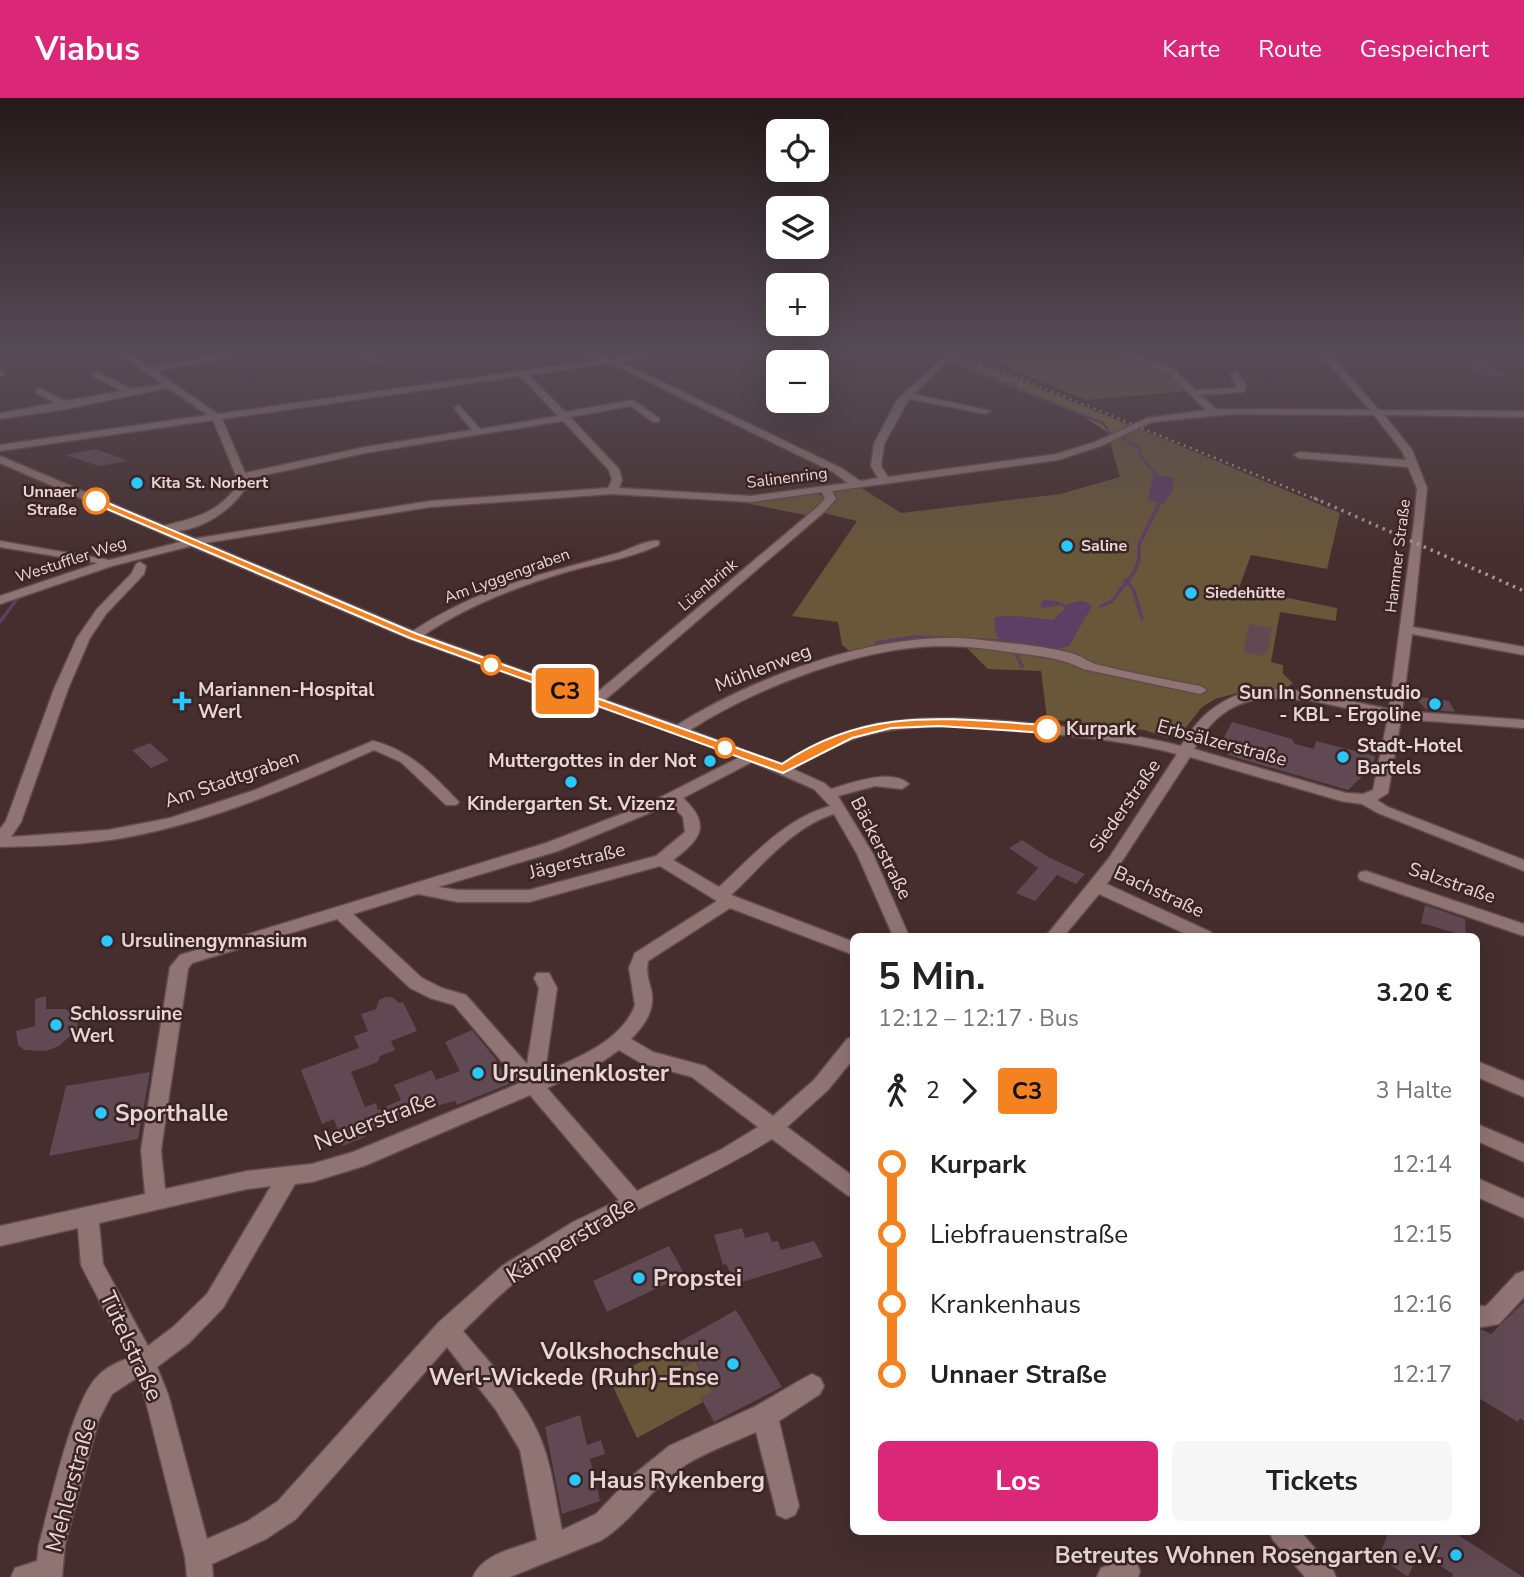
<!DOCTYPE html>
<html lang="de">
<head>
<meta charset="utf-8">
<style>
	:root { --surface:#fff; --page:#f6f6f6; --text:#222; --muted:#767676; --accent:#db2777 }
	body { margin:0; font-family:"Nunito Sans",sans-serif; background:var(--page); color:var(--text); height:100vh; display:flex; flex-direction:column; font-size:26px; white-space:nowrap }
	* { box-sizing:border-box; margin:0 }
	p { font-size:23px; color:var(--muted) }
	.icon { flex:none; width:38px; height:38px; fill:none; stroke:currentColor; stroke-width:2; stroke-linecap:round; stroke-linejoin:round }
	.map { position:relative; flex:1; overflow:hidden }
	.details { position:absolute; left:850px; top:835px; width:630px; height:602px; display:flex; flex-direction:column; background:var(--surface); border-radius:10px; box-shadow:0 7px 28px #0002 }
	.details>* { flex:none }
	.badge { padding:0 14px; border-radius:5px; font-size:24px; line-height:46px }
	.controls { position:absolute; left:766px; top:21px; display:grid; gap:14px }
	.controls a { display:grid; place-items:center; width:63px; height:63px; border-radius:10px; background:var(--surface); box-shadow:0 7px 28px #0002; font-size:35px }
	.map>.badge { position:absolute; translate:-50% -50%; box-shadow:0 0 0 4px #fff }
	.legs { display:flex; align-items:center; gap:10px; height:77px; padding:0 28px; font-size:23px }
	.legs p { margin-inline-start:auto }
	.summary { display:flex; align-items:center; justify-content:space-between; height:119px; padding:0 28px }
	h1 { font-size:38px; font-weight:700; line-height:52px }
	.cta { display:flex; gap:14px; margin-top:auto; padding:14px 28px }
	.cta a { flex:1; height:80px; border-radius:10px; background:var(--accent); color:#fff; font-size:28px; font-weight:700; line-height:80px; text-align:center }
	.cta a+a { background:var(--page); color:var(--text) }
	ul { padding:0 28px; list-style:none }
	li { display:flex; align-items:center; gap:24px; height:70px; font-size:26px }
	li i { display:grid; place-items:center; width:10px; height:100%; margin:0 9px; background:currentColor }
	li i::after { content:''; width:18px; height:18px; margin:-9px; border:5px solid; border-radius:50%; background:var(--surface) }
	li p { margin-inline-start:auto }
	li:first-child i { background:linear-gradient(#0000 50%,currentColor 0) }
	li:last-child i { background:linear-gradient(currentColor 50%,#0000 0) }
	header { display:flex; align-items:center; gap:42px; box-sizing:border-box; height:98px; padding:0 35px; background:var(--accent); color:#fff }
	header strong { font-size:33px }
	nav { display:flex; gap:38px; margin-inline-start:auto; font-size:24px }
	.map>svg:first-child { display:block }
</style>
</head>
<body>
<header>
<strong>Viabus</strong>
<nav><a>Karte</a><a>Route</a><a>Gespeichert</a></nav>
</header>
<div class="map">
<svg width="1524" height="1479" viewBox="0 0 1524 1479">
	<rect width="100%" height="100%" fill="#452e2d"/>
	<g fill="#685738">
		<polygon points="970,254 1112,254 1170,277 1187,293 1086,302"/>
		<polygon points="1138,330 1340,415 1327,471 1251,457 1239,490 1337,510 1336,523 1280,514 1271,564 1283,567 1283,576 1293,585 1288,589 1249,592 1215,601 1202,609 1181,636 1168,640 1144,632 1047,621 1041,573 988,571 964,547 893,550 859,561 842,547 838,524 792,518 857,423 824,415 837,401 834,393 860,389 901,415 1060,396 1120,379 1110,344"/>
		<polygon points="817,395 827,401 809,418 736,403"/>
		<polygon points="672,1248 684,1269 695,1263 712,1294 701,1300 703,1304 637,1340 609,1280"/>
	</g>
	<polygon fill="#836a3b" points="956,256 1129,327 1110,336 1081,317 949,264"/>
	<g fill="#5d3e64">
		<polygon points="1153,376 1174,380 1172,393 1164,406 1148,402"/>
		<path d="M1044 502 1056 503 1066 507C1075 504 1084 499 1092 508L1069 548 1055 552 1002 544 996 537 994 520C1005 515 1039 521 1053 522L1065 511 1061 507 1043 510 1040 507Z"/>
	</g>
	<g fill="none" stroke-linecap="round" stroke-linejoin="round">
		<g stroke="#5d3e64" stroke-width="2.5">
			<polyline points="937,254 942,256"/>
			<polyline points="953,261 980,277 993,278 999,285 1012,286 1019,292 1103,325 1110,335"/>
			<polyline points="1121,339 1140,350 1139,356 1159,380"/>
		</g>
		<g stroke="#5d3e64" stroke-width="3.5">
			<polyline points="1125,482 1133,491 1142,520"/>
			<polyline points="1101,508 1111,504 1135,473 1139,461 1139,446 1161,402"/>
			<polyline points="0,524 17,501"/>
			<polyline points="876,545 916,539 1001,543"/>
			<polyline points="1015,554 1022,568"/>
		</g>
	</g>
	<g fill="#604953">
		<polygon points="1480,260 1508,278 1485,279 1457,261"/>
		<polygon points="95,351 113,357 128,363 99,368 65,357"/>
		<polygon points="1249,526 1272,530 1267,556 1263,555 1263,558 1243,554"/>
		<polygon points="1413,598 1449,603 1455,614 1426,611"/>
		<polygon points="1232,624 1292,641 1295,646 1314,651 1316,643 1375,658 1372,677 1366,675 1348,692 1227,657 1232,646 1222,643"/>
		<polygon points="150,645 151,646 169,662 151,670 132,652"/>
		<polygon points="1022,742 1048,759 1085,776 1076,786 1057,777 1035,803 1016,795 1038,770 1009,750"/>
		<polygon points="1425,807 1465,821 1466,838 1421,825"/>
		<polygon points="46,898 46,911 65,911 78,918 77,932 59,948 46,953 24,952 18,947 16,933 35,928 35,901"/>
		<polygon points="386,899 392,899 399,905 403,904 417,933 391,943 395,952 380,958 378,964 351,974 365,1009 376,1005 378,1012 401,1002 394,987 432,972 436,982 460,973 445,944 472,932 495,960 509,986 457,1007 455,1003 425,1011 364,1036 365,1039 343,1048 334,1021 322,1026 301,972 359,950 354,938 368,933 361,916 376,911 379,902"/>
		<polygon points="150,974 138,1041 49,1058 66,988"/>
		<polygon points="742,1130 745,1140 768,1134 772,1144 778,1143 781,1152 814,1143 823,1159 736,1186 726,1166 723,1167 714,1137"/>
		<polygon points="669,1148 685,1177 607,1214 593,1183"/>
		<polygon points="1524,1204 1524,1323 1520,1320 1518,1324 1477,1299 1477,1232 1483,1232 1491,1236"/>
		<polygon points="736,1212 782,1289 714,1324 701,1300 712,1294 695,1263 684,1269 672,1248"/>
		<polygon points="580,1317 587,1347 601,1342 605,1356 590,1361 600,1403 562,1416 545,1329"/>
		<polygon points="1389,1433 1452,1433 1523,1479 1452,1479 1453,1476 1419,1454 1408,1479 1379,1459"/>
	</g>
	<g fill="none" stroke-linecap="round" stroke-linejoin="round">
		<g stroke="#5f4c4b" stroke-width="3">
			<g id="street">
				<path d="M118 254H128L149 269 237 254H259L156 273 218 316 597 262 569 254C584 254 599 261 614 260 635 259 655 254 676 254L621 264 841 370 860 383 878 380 871 368 874 346 897 302 949 254H960L949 261 914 296 991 313 986 316 909 301 884 346 881 368 888 379 1057 356 1095 344 1147 320 1206 312 1168 275 1115 254H1128L1174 271 1196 292 1237 290 1230 276 1237 274 1246 287 1244 294 1201 297 1216 311 1370 312 1319 254H1328L1379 312 1524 313V319L1384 317 1412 352 1427 390 1413 529 1524 549V557L1412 536 1402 613 1524 622V630L1401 621 1388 695 1377 702 1388 709 1524 762V773L1378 715 1362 706 1341 703 1190 659 1107 786 1211 834 1213 838H1190L1099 796 1064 838H1046L1109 760 1177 656C1132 644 1086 639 1040 635 984 629 925 623 870 636 842 643 817 656 793 671L824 685 831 691C852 685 891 670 909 686L902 691 875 688 838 698 873 756 909 838H893L857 756 834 716C792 729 762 768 731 797L854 844V857L730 810 648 863C646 873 648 881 651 891 656 911 645 927 631 941L653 954 705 968 773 1018 814 982 847 941 854 939V960L828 992 787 1029 854 1079V1100L847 1097 772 1041C690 1092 596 1124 518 1182 498 1197 481 1216 463 1233 492 1268 528 1304 543 1347 553 1374 556 1405 562 1432L596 1416 632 1378 669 1348 756 1308 804 1280 812 1276 820 1280 824 1288 820 1296 779 1323 799 1408 795 1417 786 1421 777 1417 756 1334C734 1344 708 1353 687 1366 654 1386 634 1421 602 1442L510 1479H473C482 1456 516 1450 537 1442L520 1352 496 1312 447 1249 296 1421 266 1441 212 1466 213 1479H187L185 1459 144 1296 138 1279 112 1296 99 1321 65 1446 62 1479H11L15 1470 37 1463 39 1446C50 1408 72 1304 97 1279 105 1270 117 1264 129 1260L81 1167 78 1130 0 1148V1128L145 1096 141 1052 170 869 180 857 546 745 645 707 740 659 410 541 191 448 112 468 0 506V498L98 465 0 449V443L109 462 192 441 430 403 608 390 612 382 609 372 563 323 365 355 247 381 249 385C231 415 195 438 158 433V429C192 421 219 416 239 385L213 322 0 353V347L208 317 168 290 66 311 0 321V315L54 305 36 295V291L39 290 65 303 121 293 94 279V275L97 274 132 291 162 286ZM610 265 833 374 848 385 751 398 619 390 622 382 619 371 570 319 631 308 653 324H659V320L633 302 565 314 529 277ZM520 278 558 318 480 331 459 307 454 310 472 332 365 349 245 375 222 321ZM1233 316 1374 317 1402 353 1406 362 1299 354 1294 357 1299 360 1408 369 1417 390 1414 424 1389 611C1309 596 1232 561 1181 648 1135 636 1087 631 1039 626 981 621 920 615 863 629 833 637 807 650 781 666L690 632C752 592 847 555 920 549 952 546 984 550 1016 555 1040 558 1062 560 1083 571L1200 596 1207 592 1200 588C1165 581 1130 575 1095 566 1087 563 1080 557 1071 555 1042 548 1010 545 981 542 886 530 757 577 677 627L605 602 823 415 836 401 832 393 1058 362 1101 348 1152 324ZM822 394 825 401 815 411 593 598 424 537C467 508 516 489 566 474 597 465 629 461 659 447V443C647 441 631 451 618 455 544 476 479 489 413 533L205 445 430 409 612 396 751 404ZM1264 600 1309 602 1388 619 1373 692 1363 696 1346 695 1194 651C1211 621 1229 605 1264 600ZM752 664 814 691 830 708C784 721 753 758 719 789L673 762C702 741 711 726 683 700ZM671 706 683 719 685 734 656 758 529 792H458L438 789 558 753ZM660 768 717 803 635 855 629 870 635 907C622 943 577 960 545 974L557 890 549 875H537L534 880 539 890 527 966 466 897 442 890 422 880 353 816 418 796 458 804H529ZM337 821 410 890 430 900 454 907 520 985 353 1054 312 1066 247 1073 165 1091 161 1052 188 871 192 865ZM619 952 641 965 692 979 758 1029 722 1051 637 1093 547 990 596 968ZM530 997 619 1102 573 1124 502 1168 439 1224 278 1403 248 1423 207 1441 168 1296 157 1269 189 1245 223 1210 295 1086 312 1084 364 1068ZM271 1088 207 1196 173 1229 148 1248 103 1166 99 1125 247 1091Z"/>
				<polygon points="355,254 366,254 380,264 373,266"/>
				<polygon points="0,272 4,273 4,277 0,278"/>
				<path d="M140 464 146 468 144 476 106 516 90 540 68 591 21 724 11 739 108 732 170 720 255 692 373 643C409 652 431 675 456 701L459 704 456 707H446L401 664 374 652C295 688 214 723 128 739 86 747 43 748 0 749V731L6 723 54 591 77 540 97 511 132 475 136 466Z"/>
				<polygon points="1366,773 1524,826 1524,838 1360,782 1358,778 1360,774"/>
				<polygon points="1477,963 1524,983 1524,999 1477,979"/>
				<polygon points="1477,1026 1524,1046 1524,1064 1477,1043"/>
				<polygon points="1477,1080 1524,1101 1524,1120 1477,1099"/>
				<polygon points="1524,1173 1524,1199 1499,1226 1477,1230 1477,1208 1486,1208 1516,1176"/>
				<polygon points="1269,1433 1300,1433 1332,1470 1336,1479 1305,1479 1273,1442"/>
				<polygon points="1127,1460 1136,1464 1140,1473 1138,1479 1097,1479 1101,1470"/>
			</g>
		</g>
		<g stroke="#5f4c4b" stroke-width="3">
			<polygon id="secondary" points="0,358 196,441 198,444 196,447 188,447 0,365"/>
		</g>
		<use href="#street" fill="#907473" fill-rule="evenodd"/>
		<use href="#secondary" fill="#907473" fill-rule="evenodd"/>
		<polyline stroke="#a89695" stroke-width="2.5" stroke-dasharray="2 4.5" stroke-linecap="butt" points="955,254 1318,402"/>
		<polyline stroke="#a89695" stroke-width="3.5" stroke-dasharray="2.5 5" stroke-linecap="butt" points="1314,400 1524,493"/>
	</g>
	<linearGradient id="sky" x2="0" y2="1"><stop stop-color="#261919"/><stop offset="0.55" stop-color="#564c57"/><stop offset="1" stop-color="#564c57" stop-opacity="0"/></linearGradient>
	<rect width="1524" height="461" fill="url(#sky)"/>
	<path fill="#f58220" stroke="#fff" stroke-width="2" d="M96 400 417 536 782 666C868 607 949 621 1047 627L1053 631 1047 635 939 628 891 630 852 640 783 675 410 540 93 405 92 403Z"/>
	<g fill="#28c8ff" stroke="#3b2423" stroke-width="2.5">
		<circle cx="137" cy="385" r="7"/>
		<circle cx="1067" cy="448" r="7"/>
		<circle cx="1191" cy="495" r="7"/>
		<path d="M178.5 592.5h7v7h7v7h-7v7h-7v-7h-7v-7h7z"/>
		<circle cx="1435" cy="606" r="7"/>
		<circle cx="1343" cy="659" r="7"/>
		<circle cx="710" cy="663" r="7"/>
		<circle cx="571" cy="684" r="7"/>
		<circle cx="107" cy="843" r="7"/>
		<circle cx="56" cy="927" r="7"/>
		<circle cx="478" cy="975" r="7"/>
		<circle cx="101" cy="1015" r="7"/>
		<circle cx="639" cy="1180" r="7"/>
		<circle cx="733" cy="1266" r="7"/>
		<circle cx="575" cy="1382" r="7"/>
		<circle cx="1456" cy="1457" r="7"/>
	</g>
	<g fill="#fff" stroke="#f58220" stroke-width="3.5">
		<circle cx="96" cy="403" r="12"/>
		<circle cx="491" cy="567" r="9"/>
		<circle cx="1047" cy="631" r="12"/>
		<circle cx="725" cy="650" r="9"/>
	</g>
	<g text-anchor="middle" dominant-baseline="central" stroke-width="5" stroke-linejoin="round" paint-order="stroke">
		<g font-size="16" fill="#e6d7d6" stroke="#3b2423">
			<text transform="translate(787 380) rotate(-7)">Salinenring</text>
			<text transform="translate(1398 458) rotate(-83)">Hammer Straße</text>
			<text transform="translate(71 462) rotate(-18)">Westuffler Weg</text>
			<text transform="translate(507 478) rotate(-20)">Am Lyggengraben</text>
			<text transform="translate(708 487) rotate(-40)">Lüenbrink</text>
		</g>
		<g font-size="16" font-weight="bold" fill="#e6d7d6" stroke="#3b2423" text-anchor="start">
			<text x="151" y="385">Kita St. Norbert</text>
			<text x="1081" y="448">Saline</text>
			<text x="1205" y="495">Siedehütte</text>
		</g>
		<g font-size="16" font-weight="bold" fill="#e6d7d6" stroke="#3b2423" text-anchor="end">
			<text x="77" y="394">Unnaer<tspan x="77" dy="18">Straße</tspan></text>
		</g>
		<g font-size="19" fill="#e6d7d6" stroke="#3b2423">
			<text transform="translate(763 570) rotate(-21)">Mühlenweg</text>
			<text transform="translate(1222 645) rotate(15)">Erbsälzerstraße</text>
			<text transform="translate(232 681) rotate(-19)">Am Stadtgraben</text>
			<text transform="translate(1125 708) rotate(-55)">Siederstraße</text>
			<text transform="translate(881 750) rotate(63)">Bäckerstraße</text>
			<text transform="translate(577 763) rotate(-14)">Jägerstraße</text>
			<text transform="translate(1452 785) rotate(19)">Salzstraße</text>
			<text transform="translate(1159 794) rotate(25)">Bachstraße</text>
		</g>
		<g font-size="19" font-weight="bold" fill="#e6d7d6" stroke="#3b2423" text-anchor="start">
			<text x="198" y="592">Mariannen-Hospital<tspan x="198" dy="22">Werl</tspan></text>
			<text x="1421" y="595" text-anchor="end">Sun In Sonnenstudio<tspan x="1421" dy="22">- KBL - Ergoline</tspan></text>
			<text x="1357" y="648">Stadt-Hotel<tspan x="1357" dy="22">Bartels</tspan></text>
			<text x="696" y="663" text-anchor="end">Muttergottes in der Not</text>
			<text x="571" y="706" text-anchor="middle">Kindergarten St. Vizenz</text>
			<text x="121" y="843">Ursulinengymnasium</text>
			<text x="70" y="916">Schlossruine<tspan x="70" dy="22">Werl</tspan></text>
		</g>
		<g font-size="19" font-weight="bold" fill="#e6d7d6" stroke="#3b2423" text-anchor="start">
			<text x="1066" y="631">Kurpark</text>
		</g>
		<g font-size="23" font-weight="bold" fill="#e6d7d6" stroke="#3b2423" text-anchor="start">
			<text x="492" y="975">Ursulinenkloster</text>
			<text x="115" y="1015">Sporthalle</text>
			<text x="653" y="1180">Propstei</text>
			<text x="719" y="1253" text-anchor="end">Volkshochschule<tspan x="719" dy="26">Werl-Wickede (Ruhr)-Ense</tspan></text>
			<text x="589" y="1382">Haus Rykenberg</text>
			<text x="1442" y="1457" text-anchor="end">Betreutes Wohnen Rosengarten e.V.</text>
		</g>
		<g font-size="23" fill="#e6d7d6" stroke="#3b2423">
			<text transform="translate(375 1023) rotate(-21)">Neuerstraße</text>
			<text transform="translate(571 1142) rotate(-31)">Kämperstraße</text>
			<text transform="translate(131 1248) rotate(65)">Tütelstraße</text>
			<text transform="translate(71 1387) rotate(-75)">Mehlerstraße</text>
		</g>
	</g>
</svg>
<div class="controls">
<a><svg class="icon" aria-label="locate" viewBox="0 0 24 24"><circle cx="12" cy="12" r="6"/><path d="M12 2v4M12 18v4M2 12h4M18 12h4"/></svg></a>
<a><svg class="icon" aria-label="layers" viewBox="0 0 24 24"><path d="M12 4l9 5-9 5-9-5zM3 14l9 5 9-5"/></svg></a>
<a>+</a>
<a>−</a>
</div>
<b class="badge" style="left:565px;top:593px;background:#f58220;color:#111">C3</b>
<section class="details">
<div class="summary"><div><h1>5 Min.</h1><p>12:12 – 12:17 · Bus</p></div><b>3.20 €</b></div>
<div class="legs"><svg class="icon" aria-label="walk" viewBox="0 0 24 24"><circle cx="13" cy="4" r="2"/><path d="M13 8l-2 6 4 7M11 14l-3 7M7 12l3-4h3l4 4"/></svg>2<svg class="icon" aria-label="forward" viewBox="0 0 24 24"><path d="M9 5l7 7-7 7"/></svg><b class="badge" style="background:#f58220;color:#111">C3</b><p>3 Halte</p></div>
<ul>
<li><i style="color:#f58220"></i><b>Kurpark</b><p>12:14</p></li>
<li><i style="color:#f58220"></i><span>Liebfrauenstraße</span><p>12:15</p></li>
<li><i style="color:#f58220"></i><span>Krankenhaus</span><p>12:16</p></li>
<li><i style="color:#f58220"></i><b>Unnaer Straße</b><p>12:17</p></li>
</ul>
<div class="cta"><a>Los</a><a>Tickets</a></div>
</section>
</div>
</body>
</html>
